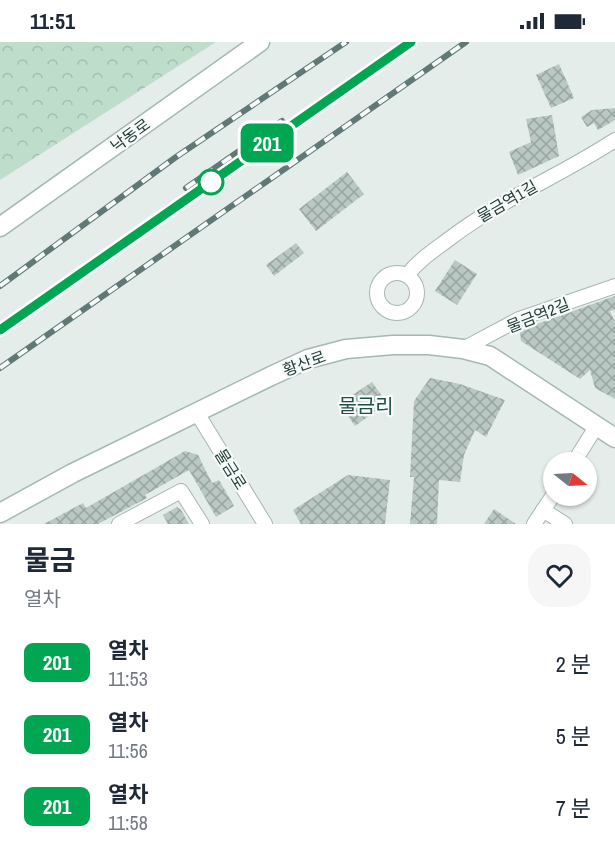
<!DOCTYPE html>
<html lang="ko">
<head>
<meta charset="utf-8">
<style>
	:root { --surface:#fff; --page:#f6f6f7; --text:#1f2937; --muted:#747a83 }
	body { margin:0; font-family:"Archivo Narrow","Noto Sans KR",sans-serif; background:var(--page); color:var(--text); height:100vh; display:flex; flex-direction:column; font-size:22px; white-space:nowrap }
	* { box-sizing:border-box; margin:0 }
	p { font-size:20px; color:var(--muted) }
	.icon { flex:none; width:33px; height:33px; fill:none; stroke:currentColor; stroke-width:2; stroke-linecap:round; stroke-linejoin:round }
	.map { position:relative; height:482px; overflow:hidden }
	.drawer { display:flex; flex-direction:column; background:var(--surface); flex:1 }
	.drawer>* { flex:none }
	.badge { padding:0 12px; border-radius:9px; font-size:21px; line-height:39px }
	.needle { width:39px; rotate:108deg }
	.controls { position:absolute; left:543px; top:410px; display:grid; gap:12px }
	.controls a { display:grid; place-items:center; width:54px; height:54px; border-radius:50%; background:var(--surface); box-shadow:0 2px 4px #0004; font-size:30px }
	.map>.badge { position:absolute; translate:-50% -50%; box-shadow:0 0 0 3px #fff }
	.round { display:grid; place-items:center; flex:none; width:63px; height:63px; border-radius:24px; background:var(--page) }
	.overview { display:flex; align-items:center; justify-content:space-between; height:102px; padding:0 24px }
	h1 { font-size:28px; font-weight:700; line-height:45px }
	ul { padding:0; list-style:none }
	li { display:flex; align-items:center; gap:18px; height:72px; padding:0 24px }
	li div { flex:1 }
	li b { display:block; font-size:22px }
	li em { font-style:normal }
	li .badge { min-width:66px; font-weight:700; text-align:center }
	.status { display:flex; justify-content:space-between; align-items:center; height:42px; padding:0 30px; background:var(--surface); direction:ltr }
	.status svg { height:16px; fill:currentColor }
	.map>svg:first-child { display:block }
</style>
</head>
<body>
<div class="status"><b>11:51</b><svg viewBox="0 0 49 12"><path d="M0 12V9h3v3zM5 12V6h3v6zM10 12V3h3v9zM15 12V0h3v12zM26 1h20v11H26zM47 4h2v5h-2z"/></svg></div>
<div class="map">
<svg width="615" height="482" viewBox="0 0 615 482">
	<defs>
		<pattern id="forest-crowns" width="20" height="18" patternUnits="userSpaceOnUse" patternTransform="scale(1.5)"><rect width="20" height="18" fill="#bfddcb"/><path d="M2 6a3 3 0 1 1 6 0M12 15a3 3 0 1 1 6 0" fill="none" stroke="#a4bfaf"/></pattern>
		<pattern id="building-cross-hatch" width="8" height="8" patternUnits="userSpaceOnUse" patternTransform="scale(1.5)"><rect width="8" height="8" fill="#bac8c4"/><path d="M0 0l8 8M0 8l8-8" fill="none" stroke="#97a4a0"/></pattern>
	</defs>
	<rect width="100%" height="100%" fill="#e5edea"/>
	<polygon fill="url(#forest-crowns)" points="0,0 216,0 0,138"/>
	<g fill="url(#building-cross-hatch)">
		<polygon points="559,22 574,56 551,66 536,33"/>
		<polygon points="615,66 615,78 598,88 594,81 587,85 581,75 592,68"/>
		<polygon points="552,73 559,114 518,133 509,110 531,100 526,77"/>
		<polygon points="347,130 364,152 316,189 299,167"/>
		<polygon points="296,201 304,211 274,234 266,223"/>
		<polygon points="455,218 477,232 457,263 435,249"/>
		<polygon points="615,254 615,268 610,269 615,280 615,357 595,346 590,328 580,337 521,299 520,288"/>
		<polygon points="430,336 460,342 505,358 486,395 475,388 464,413 460,440 439,438 437,482 410,482 414,435 410,435 414,359"/>
		<polygon points="372,340 387,361 355,384 339,362"/>
		<polygon points="185,409 198,413 212,441 219,438 234,464 216,475 189,428 145,453 147,456 98,482 44,482 83,461 86,466"/>
		<polygon points="348,433 390,438 385,482 301,482 293,468"/>
		<polygon points="177,465 181,468 189,482 168,482 163,473"/>
		<polygon points="494,467 516,482 484,482"/>
	</g>
	<g fill="none" stroke-linecap="round" stroke-linejoin="round">
		<g stroke="#a8b5b2" stroke-width="16">
			<g id="street">
				<circle cx="397" cy="251" r="20"/>
				<path d="M407 233C419 218 433 209 449 197 503 156 560 134 615 98"/>
				<polyline points="463,307 519,277 615,244"/>
				<polyline points="197,371 265,482"/>
				<polyline points="574,420 596,385"/>
				<polyline points="543,468 565,482"/>
				<polyline points="119,482 181,449 202,482"/>
				<polyline points="534,482 554,452"/>
			</g>
		</g>
		<g stroke="#a4b8b4" stroke-width="21">
			<g id="secondary">
				<polyline points="0,185 260,0"/>
				<polyline points="0,471 73,431 271,334 308,317 346,307 393,303 429,303 463,307 490,314 615,396"/>
			</g>
		</g>
		<use href="#street" stroke="#fff" stroke-width="14"/>
		<use href="#secondary" stroke="#fff" stroke-width="18"/>
		<g stroke="#607976" stroke-width="6">
			<g id="rail">
				<polyline points="186,146 282,79"/>
				<polyline points="0,244 176,115 346,0"/>
				<polyline points="0,288 411,0"/>
				<polyline points="0,326 466,0"/>
			</g>
		</g>
		<use href="#rail" stroke="#f5faf8" stroke-width="4" stroke-dasharray="11" stroke-linecap="butt"/>
	</g>
	<g fill="none" stroke-linecap="round" stroke-linejoin="round">
		<g stroke="#fff" stroke-width="14">
			<polyline id="line" points="0,288 411,0"/>
		</g>
		<use href="#line" stroke="#00a651" stroke-width="9"/>
	</g>
	<circle fill="#fff" stroke="#00a651" stroke-width="3" cx="211" cy="140" r="12"/>
	<g text-anchor="middle" dominant-baseline="central" stroke-width="4.5" stroke-linejoin="round" paint-order="stroke">
		<g font-size="16" fill="#253e3b" stroke="#f5faf8">
			<text transform="translate(130 93) rotate(-36)">낙동로</text>
			<text transform="translate(507 159) rotate(-30)">물금역1길</text>
			<text transform="translate(538 273) rotate(-22)">물금역2길</text>
			<text transform="translate(304 321) rotate(-20)">황산로</text>
			<text transform="translate(231 427) rotate(58)">물금로</text>
		</g>
		<g font-size="20" fill="#224f4a" stroke="#f5faf8">
			<text x="366" y="363">물금리</text>
		</g>
	</g>
</svg>
<div class="controls">
<a><svg class="needle" viewBox="-14 -14 28 28"><path d="M0-13l5 13h-10z" fill="#e53935"/><path d="M0 13l5-13h-10z" fill="#747a83"/></svg></a>
</div>
<b class="badge" style="left:267px;top:101px;background:#00a651;color:#fff">201</b>
</div>
<section class="drawer">
<div class="overview"><div><h1>물금</h1><p>열차</p></div><a class="round"><svg class="icon" aria-label="heart" viewBox="0 0 24 24"><path d="M12 20l-8-8c-3-5 5-10 8-4 3-6 11-1 8 4z"/></svg></a></div>
<ul>
<li><span class="badge" style="background:#00a651;color:#fff">201</span><div><b>열차</b><p>11:53</p></div><em>2 분</em></li>
<li><span class="badge" style="background:#00a651;color:#fff">201</span><div><b>열차</b><p>11:56</p></div><em>5 분</em></li>
<li><span class="badge" style="background:#00a651;color:#fff">201</span><div><b>열차</b><p>11:58</p></div><em>7 분</em></li>
</ul>
</section>
</body>
</html>
